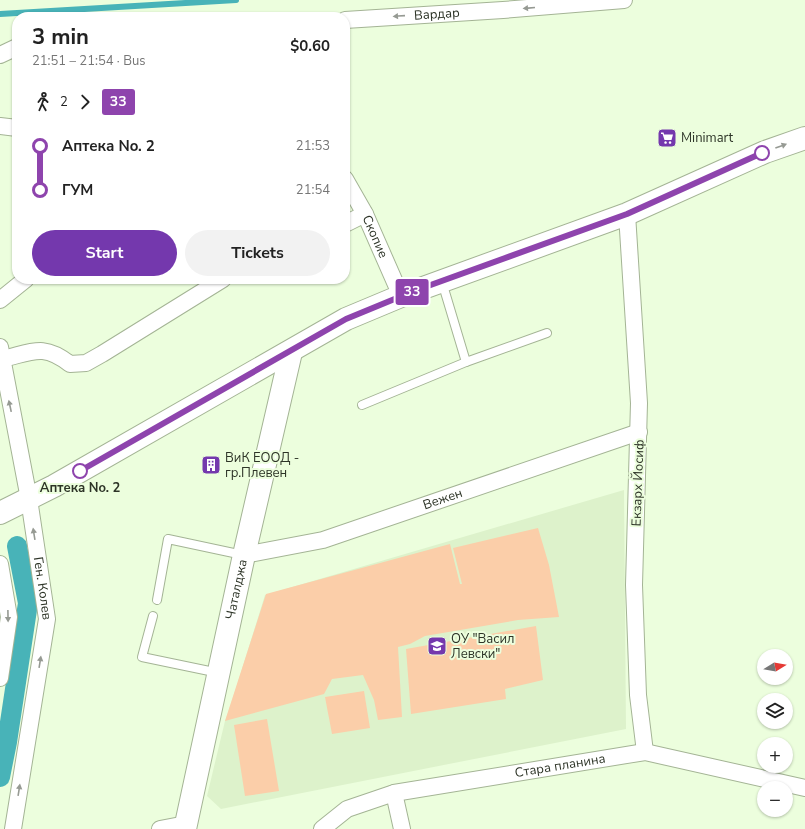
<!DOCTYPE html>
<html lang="en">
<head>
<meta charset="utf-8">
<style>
	:root { --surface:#fff; --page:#f2f2f2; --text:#222; --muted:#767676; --accent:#7438ad }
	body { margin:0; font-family:"Nunito Sans",sans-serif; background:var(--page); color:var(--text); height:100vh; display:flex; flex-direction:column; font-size:15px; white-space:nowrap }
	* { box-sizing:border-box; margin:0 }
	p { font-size:13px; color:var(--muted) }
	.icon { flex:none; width:22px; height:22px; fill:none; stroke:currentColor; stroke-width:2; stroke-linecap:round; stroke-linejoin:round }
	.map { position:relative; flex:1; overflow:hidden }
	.panel { position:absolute; left:12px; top:12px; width:338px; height:272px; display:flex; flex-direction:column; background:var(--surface); border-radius:16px; box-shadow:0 1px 3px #0004 }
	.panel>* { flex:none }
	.badge { padding:0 8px; border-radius:3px; font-size:14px; line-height:26px }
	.needle { width:26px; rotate:79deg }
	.fabs { position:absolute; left:757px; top:649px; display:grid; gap:8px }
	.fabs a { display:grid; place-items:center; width:36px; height:36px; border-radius:50%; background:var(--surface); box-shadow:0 1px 3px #0004; font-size:20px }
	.map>.badge { position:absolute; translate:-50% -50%; box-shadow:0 0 0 2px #fff }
	.legs { display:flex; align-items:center; gap:6px; height:44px; padding:0 20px; font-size:13px }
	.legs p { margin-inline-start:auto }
	.summary { display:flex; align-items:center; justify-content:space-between; height:68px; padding:0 20px }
	h1 { font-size:22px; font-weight:700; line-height:30px }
	.button { display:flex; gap:8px; margin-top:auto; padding:8px 20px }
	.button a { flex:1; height:46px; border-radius:24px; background:var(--accent); color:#fff; font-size:16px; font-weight:700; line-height:46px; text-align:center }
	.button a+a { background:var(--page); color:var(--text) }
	ul { padding:0 20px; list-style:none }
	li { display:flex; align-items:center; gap:14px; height:44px; font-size:15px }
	li i { display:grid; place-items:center; width:6px; height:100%; margin:0 5px; background:currentColor }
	li i::after { content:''; width:10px; height:10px; margin:-5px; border:3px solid; border-radius:50%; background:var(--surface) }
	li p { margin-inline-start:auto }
	li:first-child i { background:linear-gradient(#0000 50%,currentColor 0) }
	li:last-child i { background:linear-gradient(currentColor 50%,#0000 0) }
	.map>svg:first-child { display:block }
</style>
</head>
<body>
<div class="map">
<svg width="805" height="829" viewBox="0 0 805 829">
	<rect width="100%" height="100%" fill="#ecfedd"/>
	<polygon fill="#ddf2cb" points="624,490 626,729 221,809 207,796 225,721 233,698 265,595"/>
	<g fill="#fbcea9">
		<polygon points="538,528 549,565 559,617 518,620 425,636 410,644 398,647 402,717 378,720 374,700 363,675 332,679 324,694 225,721 266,594 450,544 460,584 462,584 453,548"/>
		<polygon points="536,626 543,680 505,689 506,699 411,714 406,649"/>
		<polygon points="364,691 370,728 332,734 325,697"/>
		<polygon points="267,719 279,791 245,796 234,725"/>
	</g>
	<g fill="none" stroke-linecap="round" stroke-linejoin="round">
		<polyline stroke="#48b3b8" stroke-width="6" points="0,14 236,0"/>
		<polyline stroke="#48b3b8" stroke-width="20" points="0,777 7,742 28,603 17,546"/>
		<g stroke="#a4b495" stroke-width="10">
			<g id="lane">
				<polyline points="442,282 466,362 547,333"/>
				<polyline points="362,405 466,362"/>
				<polyline points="157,600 168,539 243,555"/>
				<polyline points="153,616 142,657 219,673"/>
			</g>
		</g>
		<g stroke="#a4b495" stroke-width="18">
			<g id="street">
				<path id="s1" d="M345 20 503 10 624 0"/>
				<polyline points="0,55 17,47"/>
				<polyline points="0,126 17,128"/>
				<path id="s2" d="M345 179 365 214 401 296"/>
				<polyline points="627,214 639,403 634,585 638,695 645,752"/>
				<polyline points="345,224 365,214"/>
				<polyline points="0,300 26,279"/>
				<path id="s3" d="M0 347 29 499 47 619 13 829"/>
				<path d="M2 359C33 352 43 343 70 364L86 363 102 354 223 279"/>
				<path id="s4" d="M244 555 323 540 639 432"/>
				<polyline points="0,564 9,617 0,678"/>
				<polyline points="394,793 402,829"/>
				<polyline points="160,829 186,824"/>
				<path id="s5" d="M322 829 347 809 394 793 645 752 805 788"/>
			</g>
		</g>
		<g stroke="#a4b495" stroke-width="24">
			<g id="secondary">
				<polyline points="0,513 54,486 346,319 401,296 627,214 765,152 805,138"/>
				<path id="s6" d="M185 829 244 555 291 352"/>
			</g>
		</g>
		<use href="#lane" stroke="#fff" stroke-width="8"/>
		<use href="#street" stroke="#fff" stroke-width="16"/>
		<use href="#secondary" stroke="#fff" stroke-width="22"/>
	</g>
	<defs><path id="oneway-solid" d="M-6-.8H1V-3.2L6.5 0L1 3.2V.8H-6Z"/></defs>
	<g fill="#969a93">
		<use href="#oneway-solid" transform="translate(529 8) rotate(175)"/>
		<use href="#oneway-solid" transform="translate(399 16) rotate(176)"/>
		<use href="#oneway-solid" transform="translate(781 146) rotate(-20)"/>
		<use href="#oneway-solid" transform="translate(10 406) rotate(-102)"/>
		<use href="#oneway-solid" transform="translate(34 534) rotate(-99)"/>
		<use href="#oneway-solid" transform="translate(8 616) rotate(89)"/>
		<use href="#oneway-solid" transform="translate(40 662) rotate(-81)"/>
		<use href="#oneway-solid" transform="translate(19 790) rotate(-81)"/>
	</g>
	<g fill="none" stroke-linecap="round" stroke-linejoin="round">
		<g stroke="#fff" stroke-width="9">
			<polyline id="line-1" points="80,471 346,319 414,291 627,214 762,153"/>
		</g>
		<use href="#line-1" stroke="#8e44ad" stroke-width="6"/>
	</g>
	<defs>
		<g id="supermarket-square" transform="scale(1)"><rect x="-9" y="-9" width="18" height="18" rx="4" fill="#7438ad" stroke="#ecfedd"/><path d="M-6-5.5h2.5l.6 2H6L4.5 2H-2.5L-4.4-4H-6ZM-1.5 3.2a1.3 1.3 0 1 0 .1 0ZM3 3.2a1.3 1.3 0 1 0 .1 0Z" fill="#fff"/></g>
		<g id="building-square" transform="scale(1)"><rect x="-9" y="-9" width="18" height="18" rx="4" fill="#7438ad" stroke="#ecfedd"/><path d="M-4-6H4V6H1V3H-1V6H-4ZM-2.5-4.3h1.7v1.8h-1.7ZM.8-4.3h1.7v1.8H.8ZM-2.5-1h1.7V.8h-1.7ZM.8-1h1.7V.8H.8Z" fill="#fff"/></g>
		<g id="school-square" transform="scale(1)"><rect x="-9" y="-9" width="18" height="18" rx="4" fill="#7438ad" stroke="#ecfedd"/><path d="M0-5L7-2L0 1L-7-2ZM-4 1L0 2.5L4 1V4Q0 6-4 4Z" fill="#fff"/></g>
	</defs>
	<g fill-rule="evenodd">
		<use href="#supermarket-square" x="667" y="138"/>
		<use href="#building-square" x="211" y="465"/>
		<use href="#school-square" x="437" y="646"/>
	</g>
	<g fill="#fff" stroke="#8e44ad" stroke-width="2">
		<circle cx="762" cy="153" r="7"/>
		<circle cx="80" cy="471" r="7"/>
	</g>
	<g text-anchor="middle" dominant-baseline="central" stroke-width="4" stroke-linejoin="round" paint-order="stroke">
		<g font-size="13" fill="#2d3427" stroke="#ecfedd">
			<text stroke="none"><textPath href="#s1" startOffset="92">Вардар</textPath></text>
			<text stroke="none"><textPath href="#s2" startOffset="65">Скопие</textPath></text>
			<text transform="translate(638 483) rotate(-88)">Екзарх Йосиф</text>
			<text stroke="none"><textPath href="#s4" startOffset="207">Вежен</textPath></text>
			<text stroke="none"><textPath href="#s3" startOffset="245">Ген. Колев</textPath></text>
			<text stroke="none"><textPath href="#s6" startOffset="245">Чаталджа</textPath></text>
			<text stroke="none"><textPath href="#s5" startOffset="250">Стара планина</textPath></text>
		</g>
		<g font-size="13" fill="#2d3427" stroke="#ecfedd" text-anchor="start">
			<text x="681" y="138">Minimart</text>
			<text x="225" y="458">ВиК ЕООД -<tspan x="225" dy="15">гр.Плевен</tspan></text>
			<text x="451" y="639">ОУ "Васил<tspan x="451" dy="15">Левски"</tspan></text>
		</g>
		<g font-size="13" font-weight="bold" fill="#2d3427" stroke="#ecfedd">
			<text x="80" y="488">Аптека No. 2</text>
		</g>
	</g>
</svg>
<div class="fabs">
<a><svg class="needle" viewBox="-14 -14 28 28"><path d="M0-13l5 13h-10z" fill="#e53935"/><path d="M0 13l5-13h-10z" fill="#767676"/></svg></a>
<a><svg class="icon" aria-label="layers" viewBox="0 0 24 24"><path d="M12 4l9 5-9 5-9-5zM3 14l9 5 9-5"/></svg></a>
<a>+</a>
<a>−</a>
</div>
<b class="badge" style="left:412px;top:292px;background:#8e44ad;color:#fff">33</b>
<section class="panel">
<div class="summary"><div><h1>3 min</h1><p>21:51 – 21:54 · Bus</p></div><b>$0.60</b></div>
<div class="legs"><svg class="icon" aria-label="walk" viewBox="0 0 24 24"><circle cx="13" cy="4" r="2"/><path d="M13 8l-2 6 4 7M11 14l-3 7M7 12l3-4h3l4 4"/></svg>2<svg class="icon" aria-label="forward" viewBox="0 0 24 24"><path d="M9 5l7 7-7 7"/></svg><b class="badge" style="background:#8e44ad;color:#fff">33</b></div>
<ul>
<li><i style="color:#8e44ad"></i><b>Аптека No. 2</b><p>21:53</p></li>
<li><i style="color:#8e44ad"></i><b>ГУМ</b><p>21:54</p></li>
</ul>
<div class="button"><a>Start</a><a>Tickets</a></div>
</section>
</div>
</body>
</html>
